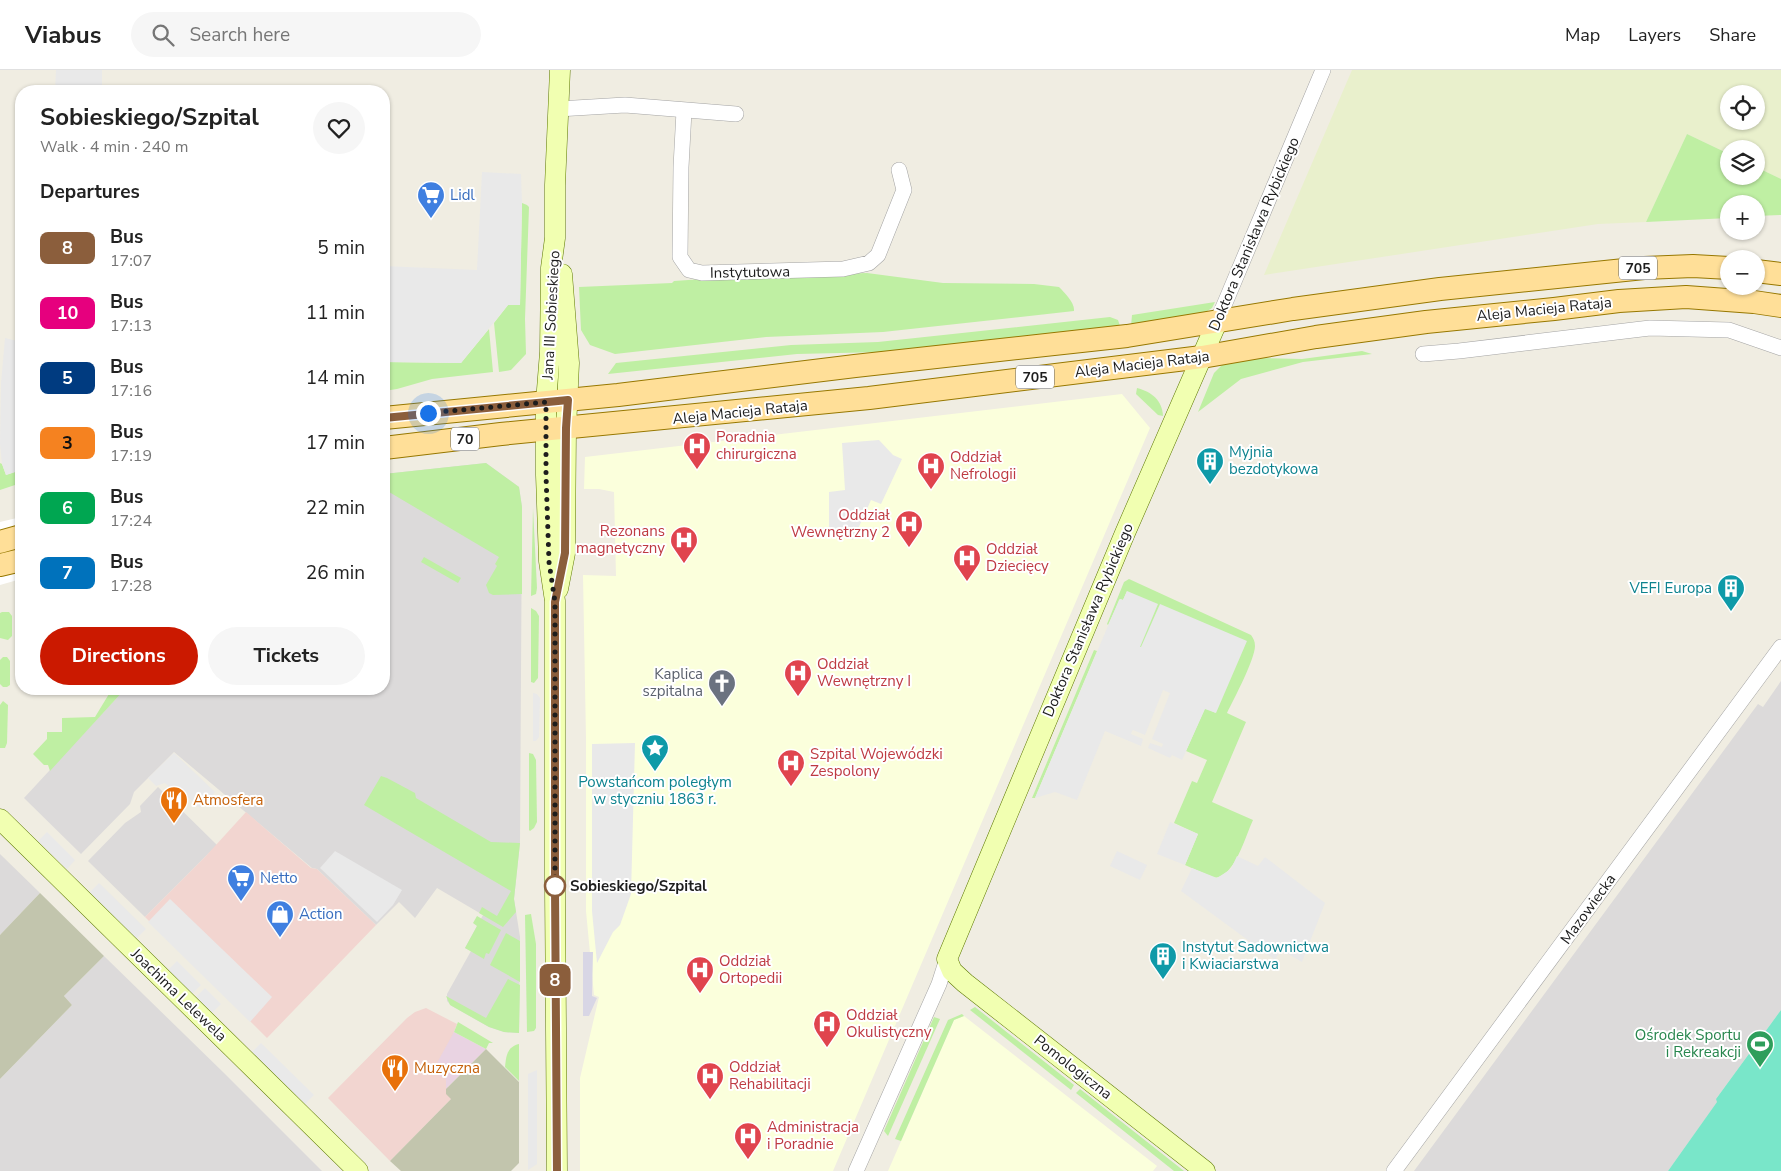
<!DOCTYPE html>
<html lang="en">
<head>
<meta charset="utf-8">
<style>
	:root { --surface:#fff; --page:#f6f6f6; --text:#222; --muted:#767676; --line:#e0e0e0; --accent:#cb1900 }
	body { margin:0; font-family:"Nunito Sans",sans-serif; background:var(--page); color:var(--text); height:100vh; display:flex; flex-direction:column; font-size:19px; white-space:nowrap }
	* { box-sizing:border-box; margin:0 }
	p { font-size:16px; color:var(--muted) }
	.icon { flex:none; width:28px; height:28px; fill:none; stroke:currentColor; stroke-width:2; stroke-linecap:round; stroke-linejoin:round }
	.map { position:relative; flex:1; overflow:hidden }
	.sheet { position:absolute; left:15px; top:15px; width:375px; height:610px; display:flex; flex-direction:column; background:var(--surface); border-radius:20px; box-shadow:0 1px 4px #0004 }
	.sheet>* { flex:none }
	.badge { padding:0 10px; border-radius:8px; font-size:18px; line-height:32px }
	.tools { position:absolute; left:1720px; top:15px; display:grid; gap:10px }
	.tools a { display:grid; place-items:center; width:45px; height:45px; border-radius:50%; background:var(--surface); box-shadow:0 1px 4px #0004; font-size:25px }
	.you { position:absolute; width:25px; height:25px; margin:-12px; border:4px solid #fff; border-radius:50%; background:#1a73e8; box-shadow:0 0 0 8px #1a73e833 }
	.map>.badge { position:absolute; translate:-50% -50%; box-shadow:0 0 0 2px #fff }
	h2 { padding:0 25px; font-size:19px; line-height:45px }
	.round { display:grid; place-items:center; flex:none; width:52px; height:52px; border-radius:26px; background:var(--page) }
	.headline { display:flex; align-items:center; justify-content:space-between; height:85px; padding:0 25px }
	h1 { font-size:24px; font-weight:700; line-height:38px }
	.button { display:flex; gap:10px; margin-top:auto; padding:10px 25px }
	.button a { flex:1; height:58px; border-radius:30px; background:var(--accent); color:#fff; font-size:20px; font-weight:700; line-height:58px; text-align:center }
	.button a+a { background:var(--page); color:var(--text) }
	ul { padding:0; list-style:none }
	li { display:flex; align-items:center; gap:15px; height:65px; padding:0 25px }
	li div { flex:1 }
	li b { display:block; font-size:19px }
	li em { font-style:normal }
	li .badge { min-width:55px; font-weight:700; text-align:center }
	header { display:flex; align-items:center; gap:30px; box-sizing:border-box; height:70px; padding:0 25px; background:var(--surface); border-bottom:1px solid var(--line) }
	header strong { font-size:24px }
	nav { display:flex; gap:28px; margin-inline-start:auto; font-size:18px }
	.search { width:350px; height:45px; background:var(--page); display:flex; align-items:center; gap:12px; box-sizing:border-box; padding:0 18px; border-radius:28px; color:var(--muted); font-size:19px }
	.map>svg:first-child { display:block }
</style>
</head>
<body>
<header>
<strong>Viabus</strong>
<div class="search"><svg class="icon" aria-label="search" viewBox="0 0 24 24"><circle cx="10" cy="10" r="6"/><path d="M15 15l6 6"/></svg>Search here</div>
<nav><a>Map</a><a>Layers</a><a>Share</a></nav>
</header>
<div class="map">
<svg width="1781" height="1101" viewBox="0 0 1781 1101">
	<rect width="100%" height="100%" fill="#f0ede2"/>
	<g fill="#dcdada">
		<polygon points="486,393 519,417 522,437 520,773 514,829 520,867 519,963 504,962 489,957 452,936 447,931 447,924 471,881 465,878 483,845 437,818 415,848 399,832 376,855 317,799 312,798 174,682 134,722 130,734 81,784 24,728 125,619 384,619 384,404"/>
		<polygon points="1781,611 1781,940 1716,1029 1718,1031 1668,1101 1414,1101 1758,634 1763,637"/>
		<polygon points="158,717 217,775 145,847 88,791 125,753 141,742 140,736"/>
		<polygon points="0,784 40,823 0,865"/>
		<polygon points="104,886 224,1003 322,1101 0,1101 0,1009 72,935 64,926"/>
	</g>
	<g fill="#f2d5d0">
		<polygon points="246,742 311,798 317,799 376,855 267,968 145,847 205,787"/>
		<polygon points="426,938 457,954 454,962 446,1009 451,1029 390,1091 328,1028 407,948 415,942"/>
	</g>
	<polygon fill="#e9d3e2" points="454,962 486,979 446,1019 446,1009 432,1002"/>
	<g fill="#fbffdc">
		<polygon points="1122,324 1150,358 833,1101 580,1101 580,1008 599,927 594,925 586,841 586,669 583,505 616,506 614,422 599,419 584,419 585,387"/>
		<polygon points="964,946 1157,1096 1153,1101 888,1101 954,950"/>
	</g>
	<g fill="#c2c5ad">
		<polygon points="40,823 104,886 64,926 72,935 0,1009 0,865"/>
		<polygon points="486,979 519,1012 519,1093 511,1101 401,1101 390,1091 451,1029 446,1024 446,1019"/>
	</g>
	<path fill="#e9f0cc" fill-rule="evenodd" d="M1352 0H1781V109L1756 97V79H1729V84L1687 64 1646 152 1598 154 1264 205ZM1729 24H1756V51H1729Z"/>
	<g fill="#bfefa3">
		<polygon points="1687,64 1729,84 1729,106 1756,106 1756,97 1781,109 1781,145 1756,146 1756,134 1729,134 1729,148 1646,152"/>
		<polygon points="522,133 527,135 529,137 525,249 526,284 511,300 499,302 494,253 508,235 520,235"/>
		<path d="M867 203 943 213 1034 214 1059 217C1065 223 1075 233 1074 241L883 262 766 267 615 284 590 275 581 260 579 217 672 213 674 211 717 208Z"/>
		<polygon points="1215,232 1212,238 1201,245 1131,256 1132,245"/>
		<polygon points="1110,247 1118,250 1120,256 882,282 797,284 608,304 616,293 791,275 878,272"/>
		<polygon points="489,259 493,302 432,309 397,319 384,321 384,292 461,293"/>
		<polygon points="1362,281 1372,284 1303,292 1241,309 1198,342 1214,303 1222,295 1261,288 1302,289"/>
		<path d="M1137 318C1152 322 1162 330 1163 346L1158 345 1136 324Z"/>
		<polygon points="0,393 2,394 6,405 21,400 21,413 0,420"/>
		<polygon points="486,393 519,417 522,437 522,524 493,525 489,523 486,515 497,496 495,494 499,487 384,419 384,404"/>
		<polygon points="533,438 537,518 536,524 531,526"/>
		<polygon points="424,487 461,508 458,513 421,492"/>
		<path d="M1129 509 1251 565C1253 568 1255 571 1255 576 1255 589 1234 629 1227 643L1246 652 1212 732 1253 750C1245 767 1235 807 1214 808L1185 795 1198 764 1174 753 1192 711 1197 713 1207 690 1186 681 1205 638 1216 643 1140 577 1127 521 1123 530 1120 529 1108 555 1107 554 1124 512Z"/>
		<polygon points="531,538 536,541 539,546 538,608 534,613 531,612"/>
		<polygon points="2,542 9,542 12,546 12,566 8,570 0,568 0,543"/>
		<polygon points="1094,580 1097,581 1035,728 1032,728"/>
		<polygon points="3,587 7,587 10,591 10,615 7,617 3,617 0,614 0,590"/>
		<polygon points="112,619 125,619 50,701 48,695 44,695 33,684 47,669 47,662 62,662 62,648 95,647"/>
		<polygon points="3,631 8,635 7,673 5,678 0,678 0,635"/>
		<polygon points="529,683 533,684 536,690 537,752 534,758 530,761 529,760"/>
		<polygon points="381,706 387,708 415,723 416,728 491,772 520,773 514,829 516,842 503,857 479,843 482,837 497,846 511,821 364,735"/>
		<polygon points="531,844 536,874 536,958 534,961 527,962 525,845"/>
		<polygon points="477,846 501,860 489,884 486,883 484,889 465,878 477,856 473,853"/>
		<polygon points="506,863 520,871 520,912 490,895"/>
		<polygon points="508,909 520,915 519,963 504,962 489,957 450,935 446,926 486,948"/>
		<polygon points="975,937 1074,1015 1071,1020 970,940"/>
		<polygon points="962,944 964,946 954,950 901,1071 895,1069 948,950"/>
		<polygon points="934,947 940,949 888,1066 884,1061"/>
		<polygon points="458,952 493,973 489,973 486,979 454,962"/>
		<path d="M519 974V1011L505 997C506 986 507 977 519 974Z"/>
		<polygon points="1080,1019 1184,1101 1174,1101 1076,1023"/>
	</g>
	<polygon fill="#79e6c9" points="1781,940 1781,1101 1668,1101 1717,1032 1716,1029"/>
	<g fill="#e9e9e9">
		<polygon points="56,0 102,0 102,21 55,21"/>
		<polygon points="482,102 521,104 522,133 520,235 508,235 461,293 384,292 384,196 477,200"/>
		<polygon points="5,268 21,272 21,400 6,405 2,394 0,374 1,313"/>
		<polygon points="879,370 893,385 902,389 881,434 871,430 853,470 840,463 829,463 829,422 845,420 842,373"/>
		<polygon points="1127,521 1158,534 1140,577 1141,577 1160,534 1247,571 1216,643 1205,639 1182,690 1172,685 1170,688 1148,678 1150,673 1162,677 1163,674 1152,669 1170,623 1163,620 1145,665 1133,660 1132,661 1131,664 1143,669 1141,676 1105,661 1077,730 1055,722 1035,728 1119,530 1120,529 1123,530"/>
		<polygon points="533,623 537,624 540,628 539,667 536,671 533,671"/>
		<polygon points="635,673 631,824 620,855 613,862 597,893 592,841 592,674"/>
		<polygon points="174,683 215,722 200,738 187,726 183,730 165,713 156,716 148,708"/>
		<polygon points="1170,752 1198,764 1185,795 1157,784"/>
		<polygon points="47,762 75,790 67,799 38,771"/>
		<polygon points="335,781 402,820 393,835 377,852 320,798"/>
		<polygon points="1117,781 1147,795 1140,810 1110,796"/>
		<polygon points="1237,786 1258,796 1265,787 1325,833 1302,892 1281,880 1275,890 1181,821 1192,798 1217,808 1231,799"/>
		<polygon points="99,813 146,859 136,869 89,823"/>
		<polygon points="170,829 272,927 250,952 148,852"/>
		<polygon points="177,891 201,915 192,924 168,900"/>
		<polygon points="205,918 221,934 212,943 196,927"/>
		<polygon points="261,973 314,1025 305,1034 252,982"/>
		<polygon points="537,1000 537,1094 528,1100 528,1004"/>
	</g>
	<polygon fill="#d8d6e5" points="583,882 593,882 592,926 597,928 589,946 583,946"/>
	<polygon fill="#fff" points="21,447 21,509 0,515 0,452"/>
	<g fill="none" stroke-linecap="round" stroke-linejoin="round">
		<g stroke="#a4a4a4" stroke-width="16">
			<g id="street">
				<polyline points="558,39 625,35 736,44"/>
				<polyline points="684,41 681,97 680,187 689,200 702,203 843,199 869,193 878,185 904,120 899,100"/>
				<polyline points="1217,252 1323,0"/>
				<polyline points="1423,284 1459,281 1650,258 1729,260 1781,278"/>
				<polyline points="856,1101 939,914 947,889"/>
				<polyline points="1394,1101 1781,577"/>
			</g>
		</g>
		<g stroke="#5d7900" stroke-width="21">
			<g id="secondary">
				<polyline points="558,519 565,483 566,358 569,293 562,204"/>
				<polyline points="0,749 358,1101"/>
				<polyline points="557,1101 555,816 555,531 549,491 546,405 546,332 550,282 551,198 555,168 555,115 560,0"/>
				<polyline points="1205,1101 965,913 952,901 947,889 1125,463 1217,252"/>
			</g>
		</g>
		<g stroke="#977800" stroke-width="24">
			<g id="primary">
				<polyline points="1756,201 1781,204"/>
				<polyline points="384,348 618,325 855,296 1127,266 1293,239 1440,219 1644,198 1693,196 1729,198"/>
				<polyline points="384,378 501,364 869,328 1202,287 1316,267 1426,252 1554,239 1619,231 1686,227 1754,232 1781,236"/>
				<polyline points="0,472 21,466"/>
				<polyline points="0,495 21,490"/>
			</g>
		</g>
		<use href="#street" stroke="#fff" stroke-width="15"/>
		<use href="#secondary" stroke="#f1ffb1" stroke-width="20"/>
		<use href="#primary" stroke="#ffdf98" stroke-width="22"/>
	</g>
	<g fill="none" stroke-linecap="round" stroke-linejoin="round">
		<g stroke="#fff" stroke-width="11">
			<polyline id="line" points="384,348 568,330 566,358 565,483 555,532 555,816 557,1101"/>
		</g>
		<use href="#line" stroke="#8b5e3c" stroke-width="8"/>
		<polyline stroke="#1d1d1d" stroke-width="5" stroke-dasharray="0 9" points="428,343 546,332 546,405 549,492 555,532 555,816"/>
	</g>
	<defs>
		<g id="supermarket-pin" transform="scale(1.4375)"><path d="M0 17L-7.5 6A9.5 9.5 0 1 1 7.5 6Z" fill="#3f7fe0" stroke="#fff"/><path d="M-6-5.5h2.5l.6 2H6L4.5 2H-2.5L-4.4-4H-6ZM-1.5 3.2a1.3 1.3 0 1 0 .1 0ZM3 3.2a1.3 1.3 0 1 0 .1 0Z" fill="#fff"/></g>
		<g id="hospital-pin" transform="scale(1.4375)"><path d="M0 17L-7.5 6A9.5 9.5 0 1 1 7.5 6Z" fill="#e0444e" stroke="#fff"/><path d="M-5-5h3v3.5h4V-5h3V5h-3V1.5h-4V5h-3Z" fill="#fff"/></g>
		<g id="building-pin" transform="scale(1.4375)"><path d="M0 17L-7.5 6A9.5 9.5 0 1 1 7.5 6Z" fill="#0f9aa8" stroke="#fff"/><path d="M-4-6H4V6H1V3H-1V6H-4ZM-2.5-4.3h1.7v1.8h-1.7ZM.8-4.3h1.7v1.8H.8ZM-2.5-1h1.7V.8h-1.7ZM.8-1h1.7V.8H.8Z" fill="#fff"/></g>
		<g id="church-pin" transform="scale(1.4375)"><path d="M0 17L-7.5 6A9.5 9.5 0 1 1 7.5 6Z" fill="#6b7280" stroke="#fff"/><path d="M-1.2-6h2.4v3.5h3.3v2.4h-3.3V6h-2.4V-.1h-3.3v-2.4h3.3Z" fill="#fff"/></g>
		<g id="sight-pin" transform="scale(1.4375)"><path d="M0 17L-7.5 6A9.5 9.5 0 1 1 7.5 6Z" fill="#0f9aa8" stroke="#fff"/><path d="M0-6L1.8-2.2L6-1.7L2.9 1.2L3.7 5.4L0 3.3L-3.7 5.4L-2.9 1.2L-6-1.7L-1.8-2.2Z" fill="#fff"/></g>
		<g id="restaurant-pin" transform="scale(1.4375)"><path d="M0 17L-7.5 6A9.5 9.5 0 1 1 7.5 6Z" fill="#e8710a" stroke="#fff"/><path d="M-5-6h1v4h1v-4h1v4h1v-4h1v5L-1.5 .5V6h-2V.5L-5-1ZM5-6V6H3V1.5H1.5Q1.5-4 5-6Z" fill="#fff"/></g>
		<g id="shop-pin" transform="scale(1.4375)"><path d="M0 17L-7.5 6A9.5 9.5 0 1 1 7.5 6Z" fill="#3f7fe0" stroke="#fff"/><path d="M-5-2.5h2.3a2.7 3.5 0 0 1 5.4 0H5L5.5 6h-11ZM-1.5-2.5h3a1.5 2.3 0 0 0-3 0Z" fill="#fff"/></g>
		<g id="stadium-pin" transform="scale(1.4375)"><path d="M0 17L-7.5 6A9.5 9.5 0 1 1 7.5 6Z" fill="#2e9e5b" stroke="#fff"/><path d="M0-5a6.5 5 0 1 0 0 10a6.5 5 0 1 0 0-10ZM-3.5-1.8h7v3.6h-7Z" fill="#fff"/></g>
	</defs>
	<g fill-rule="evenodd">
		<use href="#supermarket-pin" x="431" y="125"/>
		<use href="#hospital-pin" x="697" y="376"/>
		<use href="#building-pin" x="1210" y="391"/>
		<use href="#hospital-pin" x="931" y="396"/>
		<use href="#hospital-pin" x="909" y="454"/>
		<use href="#hospital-pin" x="684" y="470"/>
		<use href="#hospital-pin" x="967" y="488"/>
		<use href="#building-pin" x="1731" y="518"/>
		<use href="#hospital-pin" x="798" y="603"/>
		<use href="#church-pin" x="722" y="613"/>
		<use href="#sight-pin" x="655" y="678"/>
		<use href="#hospital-pin" x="791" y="693"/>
		<use href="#restaurant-pin" x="174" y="730"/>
		<use href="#supermarket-pin" x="241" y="808"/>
		<use href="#shop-pin" x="280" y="844"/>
		<use href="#building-pin" x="1163" y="886"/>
		<use href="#hospital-pin" x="700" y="900"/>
		<use href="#hospital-pin" x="827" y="954"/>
		<use href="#stadium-pin" x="1760" y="974"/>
		<use href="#restaurant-pin" x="395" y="998"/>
		<use href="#hospital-pin" x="710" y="1006"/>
		<use href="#hospital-pin" x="748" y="1066"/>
	</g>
	<circle fill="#fff" stroke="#8b5e3c" stroke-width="2.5" cx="555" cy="816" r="10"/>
	<g text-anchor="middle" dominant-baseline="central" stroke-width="4" stroke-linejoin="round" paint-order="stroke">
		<g fill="#fff" stroke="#616161" stroke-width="1">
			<rect x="1619" y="186.5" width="38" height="23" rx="4"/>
			<rect x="1016" y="295.5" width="38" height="23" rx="4"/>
			<rect x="451" y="357.5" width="28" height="23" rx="4"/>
		</g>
		<g font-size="14" font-weight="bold" fill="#1d1d1d">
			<text x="1638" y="198">705</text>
			<text x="1035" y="307">705</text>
			<text x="465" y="369">70</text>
		</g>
		<g font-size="15" fill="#366cbe" stroke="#fff" text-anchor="start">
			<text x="450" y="125">Lidl</text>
			<text x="260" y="808">Netto</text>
			<text x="299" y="844">Action</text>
		</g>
		<g font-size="15" fill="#1d1d1d" stroke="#fff">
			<text transform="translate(1254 164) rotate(-67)">Doktora Stanisława Rybickiego</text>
			<text transform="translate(750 202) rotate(-1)">Instytutowa</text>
			<text transform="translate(1544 239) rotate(-6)">Aleja Macieja Rataja</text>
			<text transform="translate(551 245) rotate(-87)">Jana III Sobieskiego</text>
			<text transform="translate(1142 294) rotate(-7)">Aleja Macieja Rataja</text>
			<text transform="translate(740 342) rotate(-6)">Aleja Macieja Rataja</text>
			<text transform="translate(1088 550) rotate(-67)">Doktora Stanisława Rybickiego</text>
			<text transform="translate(1588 839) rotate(-54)">Mazowiecka</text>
			<text transform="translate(179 925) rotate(44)">Joachima Lelewela</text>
			<text transform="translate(1073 997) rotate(38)">Pomologiczna</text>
		</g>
		<g font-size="15" fill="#be3a42" stroke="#fff" text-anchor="start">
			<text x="716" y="367">Poradnia<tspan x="716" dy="17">chirurgiczna</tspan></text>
			<text x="950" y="387">Oddział<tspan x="950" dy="17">Nefrologii</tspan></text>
			<text x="890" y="445" text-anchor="end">Oddział<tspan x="890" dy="17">Wewnętrzny 2</tspan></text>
			<text x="665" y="461" text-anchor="end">Rezonans<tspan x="665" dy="17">magnetyczny</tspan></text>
			<text x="986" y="479">Oddział<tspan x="986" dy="17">Dziecięcy</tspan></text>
			<text x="817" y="594">Oddział<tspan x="817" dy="17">Wewnętrzny I</tspan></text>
			<text x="810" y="684">Szpital Wojewódzki<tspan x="810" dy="17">Zespolony</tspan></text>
			<text x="719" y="891">Oddział<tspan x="719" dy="17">Ortopedii</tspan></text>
			<text x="846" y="945">Oddział<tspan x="846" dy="17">Okulistyczny</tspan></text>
			<text x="729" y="997">Oddział<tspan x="729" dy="17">Rehabilitacji</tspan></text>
			<text x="767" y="1057">Administracja<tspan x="767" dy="17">i Poradnie</tspan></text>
		</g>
		<g font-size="15" fill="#0d838f" stroke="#fff" text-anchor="start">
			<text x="1229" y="382">Myjnia<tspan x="1229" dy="17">bezdotykowa</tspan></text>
			<text x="1712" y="518" text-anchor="end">VEFI Europa</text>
			<text x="655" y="712" text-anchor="middle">Powstańcom poległym<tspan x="655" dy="17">w styczniu 1863 r.</tspan></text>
			<text x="1182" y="877">Instytut Sadownictwa<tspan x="1182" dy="17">i Kwiaciarstwa</tspan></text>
		</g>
		<g font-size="15" fill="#5b616d" stroke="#fff" text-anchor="end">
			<text x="703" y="604">Kaplica<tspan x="703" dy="17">szpitalna</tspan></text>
		</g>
		<g font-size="15" fill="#c56008" stroke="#fff" text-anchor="start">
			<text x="193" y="730">Atmosfera</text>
			<text x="414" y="998">Muzyczna</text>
		</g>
		<g font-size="15" font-weight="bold" fill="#1d1d1d" stroke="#fff" text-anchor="start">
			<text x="570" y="816">Sobieskiego/Szpital</text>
		</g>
		<g font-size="15" fill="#27864d" stroke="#fff" text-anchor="end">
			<text x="1741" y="965">Ośrodek Sportu<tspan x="1741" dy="17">i Rekreakcji</tspan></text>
		</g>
	</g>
</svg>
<div class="tools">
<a><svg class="icon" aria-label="locate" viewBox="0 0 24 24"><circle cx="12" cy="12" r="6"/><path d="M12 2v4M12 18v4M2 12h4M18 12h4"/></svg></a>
<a><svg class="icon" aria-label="layers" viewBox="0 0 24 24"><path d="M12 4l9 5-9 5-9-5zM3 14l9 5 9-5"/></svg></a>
<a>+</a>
<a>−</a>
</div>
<div class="you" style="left:428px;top:343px"></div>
<b class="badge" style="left:555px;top:910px;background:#8b5e3c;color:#fff">8</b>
<section class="sheet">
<div class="headline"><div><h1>Sobieskiego/Szpital</h1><p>Walk · 4 min · 240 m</p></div><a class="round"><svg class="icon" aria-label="heart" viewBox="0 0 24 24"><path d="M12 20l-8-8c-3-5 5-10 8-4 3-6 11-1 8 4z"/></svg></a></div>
<h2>Departures</h2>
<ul>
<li><span class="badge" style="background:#8b5e3c;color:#fff">8</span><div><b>Bus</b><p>17:07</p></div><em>5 min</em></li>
<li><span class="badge" style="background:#e6007e;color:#fff">10</span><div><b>Bus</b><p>17:13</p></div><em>11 min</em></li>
<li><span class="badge" style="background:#003b80;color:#fff">5</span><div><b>Bus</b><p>17:16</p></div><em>14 min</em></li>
<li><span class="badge" style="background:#f58220;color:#111">3</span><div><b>Bus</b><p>17:19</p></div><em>17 min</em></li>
<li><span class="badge" style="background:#00a651;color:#fff">6</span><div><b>Bus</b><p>17:24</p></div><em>22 min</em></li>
<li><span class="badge" style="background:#0072bc;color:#fff">7</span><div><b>Bus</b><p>17:28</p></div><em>26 min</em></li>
</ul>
<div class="button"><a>Directions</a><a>Tickets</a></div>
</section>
</div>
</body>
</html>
